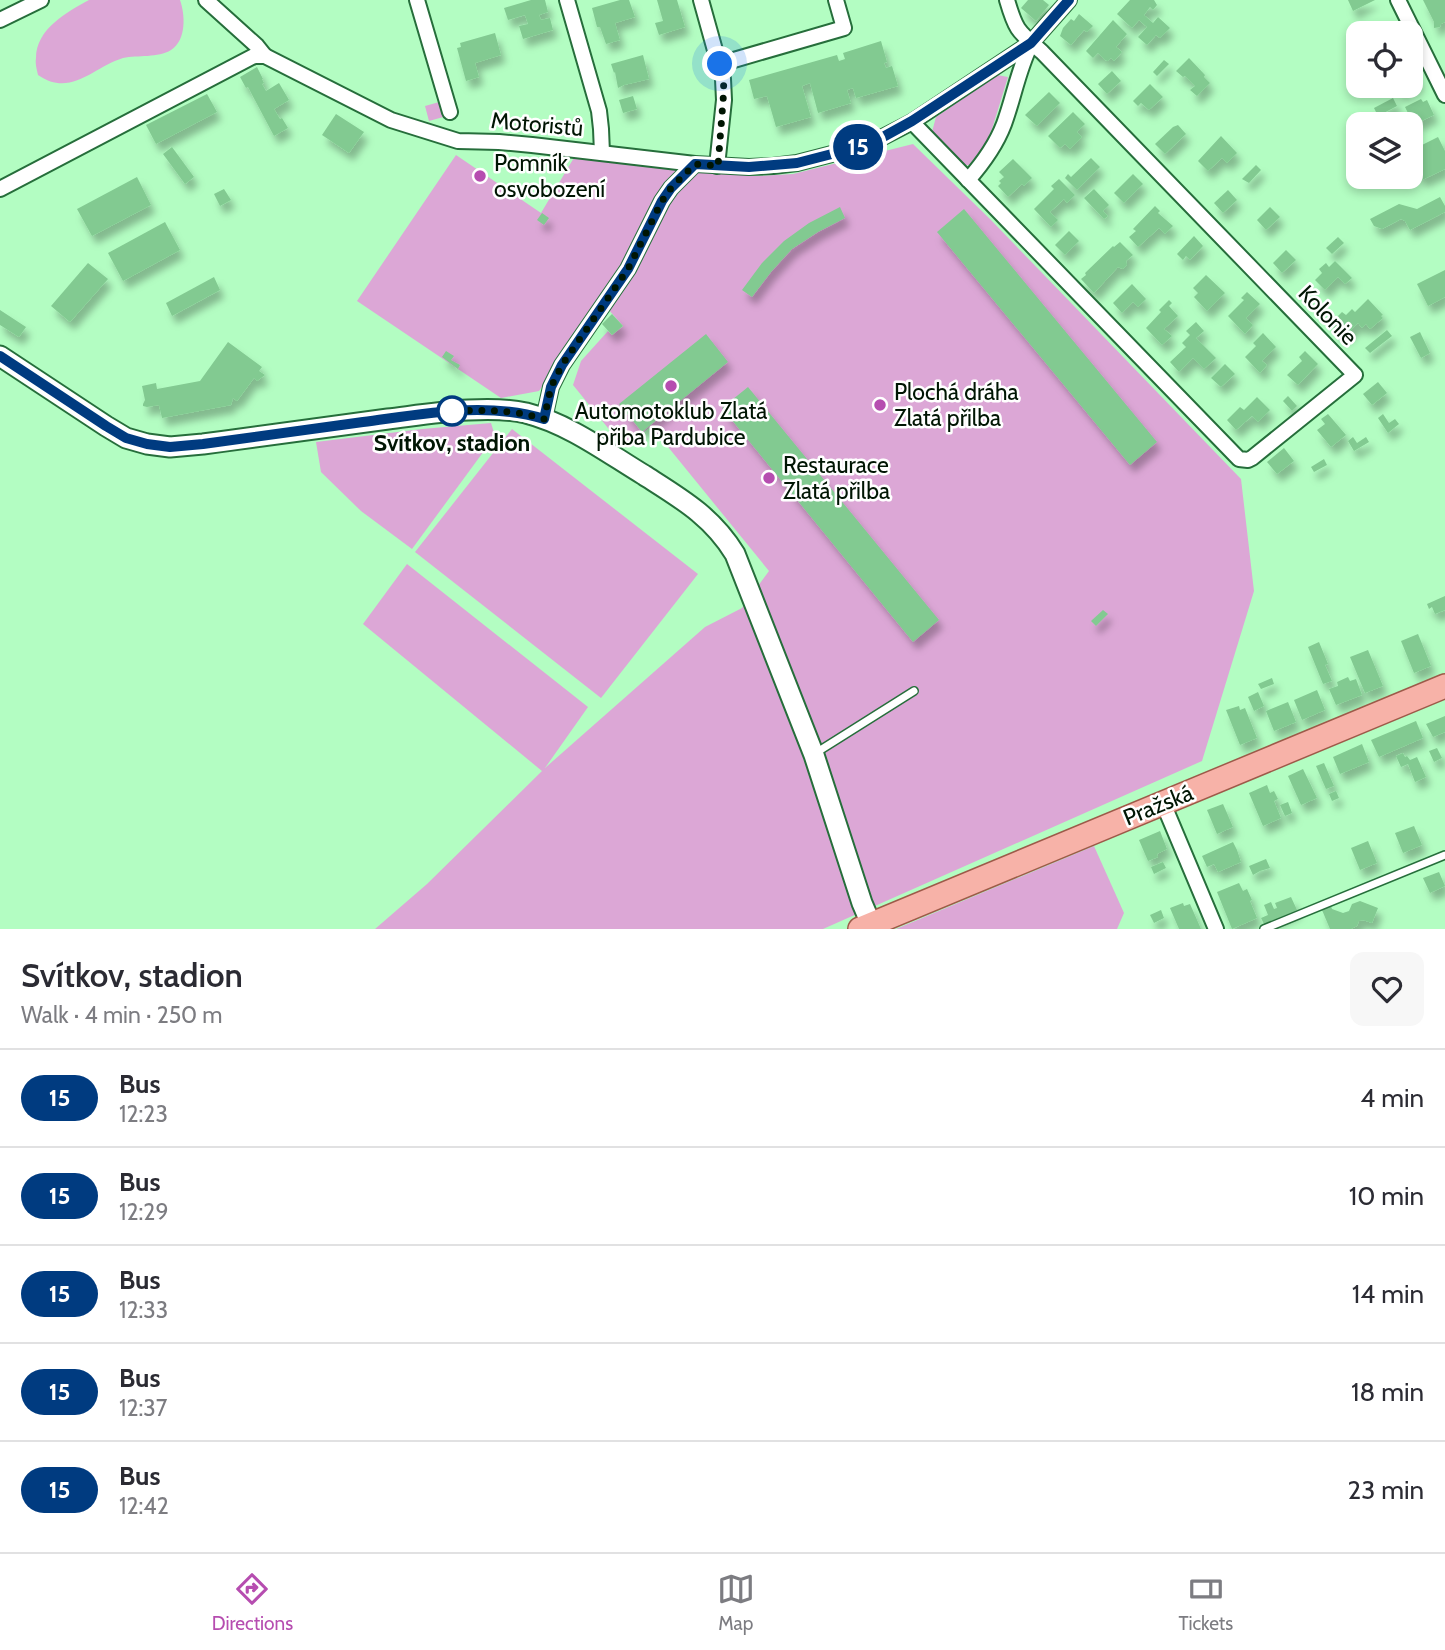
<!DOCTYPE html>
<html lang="en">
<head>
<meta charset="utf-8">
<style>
	:root { --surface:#fff; --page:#f7f7f7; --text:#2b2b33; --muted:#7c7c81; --line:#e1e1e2; --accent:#b64db0 }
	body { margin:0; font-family:Cabin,sans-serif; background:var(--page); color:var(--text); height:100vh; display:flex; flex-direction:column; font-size:26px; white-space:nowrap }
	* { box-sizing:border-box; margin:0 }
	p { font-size:23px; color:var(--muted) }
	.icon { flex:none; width:38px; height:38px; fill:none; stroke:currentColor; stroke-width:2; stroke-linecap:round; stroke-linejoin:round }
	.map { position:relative; height:929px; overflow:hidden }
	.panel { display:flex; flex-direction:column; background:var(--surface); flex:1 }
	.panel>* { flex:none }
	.badge { padding:0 14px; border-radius:23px; font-size:24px; line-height:46px }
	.fabs { position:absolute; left:1346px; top:21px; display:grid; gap:14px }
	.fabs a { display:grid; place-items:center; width:77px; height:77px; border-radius:14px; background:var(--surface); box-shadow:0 4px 10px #0003; font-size:35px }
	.you { position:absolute; width:35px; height:35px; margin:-18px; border:5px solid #fff; border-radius:50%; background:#1a73e8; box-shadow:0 0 0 10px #1a73e833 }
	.map>.badge { position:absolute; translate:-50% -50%; box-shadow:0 0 0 4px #fff }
	.round { display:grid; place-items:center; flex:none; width:74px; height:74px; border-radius:14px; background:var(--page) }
	.headline { display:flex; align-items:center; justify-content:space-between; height:119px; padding:0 21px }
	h1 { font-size:33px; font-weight:600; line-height:52px }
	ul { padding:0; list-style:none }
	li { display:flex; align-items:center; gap:21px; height:98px; padding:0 21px; border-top:2px solid var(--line) }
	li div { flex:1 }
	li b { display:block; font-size:26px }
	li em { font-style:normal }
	li .badge { min-width:77px; font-weight:700; text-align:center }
	.tab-bar { display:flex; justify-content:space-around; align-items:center; height:98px; border-top:2px solid var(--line); background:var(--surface); font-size:19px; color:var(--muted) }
	.tab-bar a { display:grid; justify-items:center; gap:4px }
	.tab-bar .on { color:var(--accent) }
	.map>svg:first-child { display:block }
</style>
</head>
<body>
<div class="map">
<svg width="1445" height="929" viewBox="0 0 1445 929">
	<defs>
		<filter id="shadow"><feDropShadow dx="4.5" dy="8" stdDeviation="3.5" flood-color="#0004"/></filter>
	</defs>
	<rect width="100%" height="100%" fill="#b3fdc2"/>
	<g fill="#dca7d6">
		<path d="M89 0H180C185 14 187 40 171 50 158 58 138 55 123 58 93 67 71 98 38 75 37 70 35 64 36 58 36 29 67 12 89 0Z"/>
		<polygon points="997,75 1008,77 992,129 984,146 969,165 964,165 932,132 936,117"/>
		<polygon points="450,99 454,114 429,121 425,106"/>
		<polygon points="913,144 990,219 1241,479 1254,591 1202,761 823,929 375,929 427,884 542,771 363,624 407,564 588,707 545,768 705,627 742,608 769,571 651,426 628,445 621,444 573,385 581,361 608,331 612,335 623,326 608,309 623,269 539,391 501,398 357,301 456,155 541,213 575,156 755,176 793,174"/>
		<polygon points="491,423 495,436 412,549 361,511 321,472 316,442 422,429"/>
		<polygon points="512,429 698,574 601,698 415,552"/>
		<polygon points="1094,846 1124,913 1117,929 896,929"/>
	</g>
	<g fill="#82ca91" filter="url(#shadow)">
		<polygon points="531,0 545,0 548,12 539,15 541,20 550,18 553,30 523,39 519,26 528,24 525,15 508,20 504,8"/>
		<polygon points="620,0 629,0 635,17 615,23 620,40 606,44 600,27 597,27 592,8"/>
		<polygon points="657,0 677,0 685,27 659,35 655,23 663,21"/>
		<polygon points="1028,0 1043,0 1049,5 1036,21 1021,8"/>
		<polygon points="1130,0 1154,0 1157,5 1153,10 1150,7 1144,15 1153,23 1158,17 1170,28 1160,38 1156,35 1147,45 1138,37 1147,27 1139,20 1132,28 1117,14"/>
		<polygon points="1348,0 1375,0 1353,11"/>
		<polygon points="1423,0 1445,0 1445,22 1441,24 1440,27 1434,28 1434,22"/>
		<polygon points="1079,14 1093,26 1087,32 1084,30 1071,45 1060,36 1063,28 1071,19 1074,21"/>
		<polygon points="1113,20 1127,34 1116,47 1122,52 1114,61 1111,58 1108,61 1105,60 1098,53 1093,58 1086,51"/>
		<polygon points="495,33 501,55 475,63 479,77 466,81 457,48 461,47 460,43"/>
		<polygon points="881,41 887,62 884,63 886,68 892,66 898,86 856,98 853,88 847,90 851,103 818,113 810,83 802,86 811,117 776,127 767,96 754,99 749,80 837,55 839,61 845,59 843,53"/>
		<polygon points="643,55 649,79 624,85 618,88 615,72 614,73 611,64"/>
		<polygon points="1189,58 1205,75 1204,77 1210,83 1197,96 1190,90 1195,86 1185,76 1183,77 1176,71"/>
		<polygon points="1164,60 1169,64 1157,76 1153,72"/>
		<polygon points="257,67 263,79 262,79 264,83 262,84 266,91 279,83 289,100 274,109 280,119 282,118 288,128 274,136 248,87 246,88 240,77"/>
		<polygon points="1410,67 1418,82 1400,91 1398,86 1410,86"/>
		<polygon points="1112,71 1121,81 1107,94 1098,84"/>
		<polygon points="1150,84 1163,97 1149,110 1141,103 1138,106 1133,101"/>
		<polygon points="1049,92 1060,103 1037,126 1025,115"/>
		<polygon points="207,94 217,112 156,144 146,125"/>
		<polygon points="633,96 637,109 623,113 619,100"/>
		<polygon points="1393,98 1397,106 1378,116 1374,108"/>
		<polygon points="1421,99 1423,102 1427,100 1434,115 1417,123 1411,112 1408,113 1405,107"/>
		<polygon points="1073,112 1085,124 1077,132 1082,137 1070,149 1065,144 1060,148 1048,136"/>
		<polygon points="336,114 364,132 349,153 322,135"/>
		<polygon points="1178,125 1186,134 1165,154 1155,144 1173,127"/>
		<polygon points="1221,136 1237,153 1227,163 1222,158 1208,171 1198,161"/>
		<polygon points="1438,137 1445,151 1445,169 1422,180 1410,157 1410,151"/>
		<polygon points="172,147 194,177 185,184 163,154"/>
		<polygon points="1091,158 1100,167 1077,190 1065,178 1068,174 1071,177"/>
		<polygon points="1013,159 1032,178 1024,186 1022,184 1008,197 998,186 1001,183 999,181 1004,177 999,172"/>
		<polygon points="1256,165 1261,170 1249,183 1242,179"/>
		<polygon points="1133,174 1143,184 1124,203 1114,193"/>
		<polygon points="137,177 151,205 92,236 77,209"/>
		<polygon points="1059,179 1075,195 1067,203 1064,199 1050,212 1058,220 1051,227 1034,209 1054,189 1051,186"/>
		<polygon points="224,189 231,200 220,206 214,194"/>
		<polygon points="1094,189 1109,205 1103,211 1108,216 1104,219 1084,198"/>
		<polygon points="1228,190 1237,200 1223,213 1214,203"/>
		<polygon points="1440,197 1445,206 1445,212 1410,230 1405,221 1401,219 1382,229 1374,226 1370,219 1399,204 1417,209"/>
		<polygon points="1155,206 1160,211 1158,213 1173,226 1165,234 1159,228 1138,247 1129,237 1136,231 1133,229"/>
		<polygon points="840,207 845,218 818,232 792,249 771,272 752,297 742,290 762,263 784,241 809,223"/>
		<polygon points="1270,207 1280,217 1266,230 1257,220"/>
		<polygon points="964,209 1157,442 1130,465 937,232"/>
		<polygon points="542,213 549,218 544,225 537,220"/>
		<polygon points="165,222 180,250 123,281 108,253"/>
		<polygon points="1069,231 1079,241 1065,255 1055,245"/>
		<polygon points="1194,236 1203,246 1190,260 1186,256 1183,260 1177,254"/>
		<polygon points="1338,237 1344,243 1332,254 1326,248"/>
		<polygon points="1120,242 1133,255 1126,261 1127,265 1123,269 1118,267 1094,293 1081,279 1086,275 1085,273 1113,246 1114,247"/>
		<polygon points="1286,250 1296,260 1282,273 1273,263"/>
		<polygon points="1335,261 1352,278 1345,284 1338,277 1325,290 1315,280 1322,273 1319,269 1326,263 1329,267"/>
		<polygon points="88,263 108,279 70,322 51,306"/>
		<polygon points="1445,270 1445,297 1428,306 1417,284"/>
		<polygon points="1206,275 1225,293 1207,311 1194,297 1198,293 1193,288"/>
		<polygon points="214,277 220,290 172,316 166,303"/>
		<polygon points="1132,284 1146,299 1138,307 1133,302 1122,313 1113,303"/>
		<polygon points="1247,292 1260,304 1246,318 1253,325 1245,334 1228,316 1244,300 1241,298"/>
		<polygon points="1368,299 1383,315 1381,316 1383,318 1370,329 1366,324 1362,328 1358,323 1344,337 1333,327 1341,320 1338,316 1342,312 1346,315 1352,309 1355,312"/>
		<polygon points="1169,300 1172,303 1169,306 1178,316 1164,329 1172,336 1162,345 1146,328 1161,312 1159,310"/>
		<polygon points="0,310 26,327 19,337 0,325"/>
		<polygon points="612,314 623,326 612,335 602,324"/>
		<polygon points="1196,322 1204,331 1196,338 1216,358 1204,369 1193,358 1179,372 1170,362 1186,347 1182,343 1190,335 1186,331"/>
		<polygon points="1387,330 1392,336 1370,353 1365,348"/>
		<polygon points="1420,332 1430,353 1421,358 1410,337"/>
		<polygon points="1263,333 1276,347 1262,361 1267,365 1260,373 1245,357 1256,346 1253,343"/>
		<polygon points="706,334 728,362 642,432 619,404"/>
		<polygon points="228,342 262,367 259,371 265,375 257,381 254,378 237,401 233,398 231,405 162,418 159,405 147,407 143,406 143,404 145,400 142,386 156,383 157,389 200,381"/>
		<polygon points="446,351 454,356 451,360 460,365 458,369 442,357"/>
		<polygon points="1305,351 1318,364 1298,385 1287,375 1302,361 1299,357"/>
		<polygon points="1225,364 1235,374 1221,387 1211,378"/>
		<polygon points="1378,382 1387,393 1372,405 1363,394"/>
		<polygon points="748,387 939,620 913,642 722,408"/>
		<polygon points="1288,396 1297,406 1292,411 1283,401"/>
		<polygon points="1257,397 1270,410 1258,422 1252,416 1236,430 1227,420 1240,407 1244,410"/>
		<polygon points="1328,414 1346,435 1331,447 1317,430 1325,424 1321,419"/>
		<polygon points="1383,414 1389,423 1395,419 1399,424 1388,433 1378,418"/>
		<polygon points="1353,437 1357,443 1366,437 1369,442 1354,451 1348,441"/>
		<polygon points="1284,448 1294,461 1277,474 1267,462"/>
		<polygon points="1324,459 1327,465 1314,472 1311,467"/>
		<polygon points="1445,596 1445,610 1435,614 1432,607 1429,609 1427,604"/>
		<polygon points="1103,610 1108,614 1096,626 1091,621"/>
		<polygon points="1418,634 1431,666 1414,673 1401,641"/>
		<polygon points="1319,642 1328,664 1325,665 1332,681 1323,684 1308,647"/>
		<polygon points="1368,650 1383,686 1365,693 1350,657"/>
		<polygon points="1348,677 1350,681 1356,679 1362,695 1336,705 1329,689 1338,686 1337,682"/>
		<polygon points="1272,678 1274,684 1261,689 1258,684"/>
		<polygon points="1317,690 1325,710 1302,720 1294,700"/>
		<polygon points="1258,692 1264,706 1254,711 1248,697"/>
		<polygon points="1288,702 1296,722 1274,731 1266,711"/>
		<polygon points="1239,706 1240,710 1245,708 1257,738 1240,745 1226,710"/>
		<polygon points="1445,716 1445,732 1433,737 1426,724"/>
		<polygon points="1416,721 1423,738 1379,757 1371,740"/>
		<polygon points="1362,744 1369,762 1340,774 1333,757"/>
		<polygon points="1437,748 1442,758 1434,762 1429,751"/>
		<polygon points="1403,753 1405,757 1407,756 1410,760 1417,757 1426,777 1415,782 1408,764 1401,767 1396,756"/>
		<polygon points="1324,763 1334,786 1326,789 1316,766"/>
		<polygon points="1303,769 1317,798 1301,805 1288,776"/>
		<polygon points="1267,785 1270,793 1274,791 1278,799 1274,801 1281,818 1263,826 1249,793"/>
		<polygon points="1336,791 1339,798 1332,801 1329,794"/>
		<polygon points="1288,802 1292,813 1285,816 1280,805"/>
		<polygon points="1223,804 1233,827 1217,834 1207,810"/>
		<polygon points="1414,826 1422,845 1403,853 1395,833"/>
		<polygon points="1160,831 1167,849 1157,854 1158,857 1148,861 1139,840"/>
		<polygon points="1368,841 1377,863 1360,870 1351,848"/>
		<polygon points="1233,842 1237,850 1241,862 1218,872 1214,864 1207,867 1202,856"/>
		<polygon points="1266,859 1270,868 1260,871 1253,875 1249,866"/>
		<polygon points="1163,862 1166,868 1154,874 1151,867"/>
		<polygon points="1439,872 1445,886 1430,893 1423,878"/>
		<polygon points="1239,883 1243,891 1247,889 1252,900 1250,901 1257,918 1232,929 1217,892"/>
		<polygon points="1291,897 1297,910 1264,924 1261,918 1268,915 1264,905 1271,902 1274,909 1277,908 1275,903"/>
		<polygon points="1360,901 1378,908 1372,923 1363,920 1359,921 1357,926 1351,929 1330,929 1322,910 1331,906 1332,909 1343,913 1349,911 1352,904"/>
		<polygon points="1183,903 1184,906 1190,904 1201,929 1179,929 1170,908"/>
		<polygon points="1161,910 1164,918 1154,923 1150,915"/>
	</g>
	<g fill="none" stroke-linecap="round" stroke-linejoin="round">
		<g stroke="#266e3b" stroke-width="10">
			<g id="service">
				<polyline points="814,754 914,691"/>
				<polyline points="1264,929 1445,855"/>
			</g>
		</g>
		<g stroke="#266e3b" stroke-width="18">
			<g id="minor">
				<polyline points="206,0 257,46 265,56"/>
				<polyline points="417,0 450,112"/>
				<polyline points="567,0 599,111 601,129 602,153"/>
				<polyline points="701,0 723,79 724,100 717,166"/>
				<polyline points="1398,0 1445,95"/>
				<polyline points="0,20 41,0"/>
				<polyline points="720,64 844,28 836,0"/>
				<path d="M912 122 1239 459 1248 460 1252 458 1355 375 1042 52C1018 31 1016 31 1007 0"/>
				<path d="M968 180C983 163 996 145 1004 124 1014 97 1018 70 1031 44"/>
				<polyline points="0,189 254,56 265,56 391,120 458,141 499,142 532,145 695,164 749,167 773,166 797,163 855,148 883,137 912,122 1031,43 1069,0"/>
				<polyline points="544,419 551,387 562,365 628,269 662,201 671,188 695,164"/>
				<polyline points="1163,803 1216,929"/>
			</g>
		</g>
		<g stroke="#266e3b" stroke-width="23">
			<path id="tertiary" d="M0 356 106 426 126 438 147 444 170 447 203 444C265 436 327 427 388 419 429 414 486 404 526 413 569 424 606 452 644 475 680 498 712 516 735 554L814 755 862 903 871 924"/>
		</g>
		<g stroke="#9d5a49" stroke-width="26">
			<polyline id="primary" points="860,929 1445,686"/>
		</g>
		<use href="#service" stroke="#fff" stroke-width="7"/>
		<use href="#minor" stroke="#fff" stroke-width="14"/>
		<use href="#tertiary" stroke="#fff" stroke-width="19"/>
		<use href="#primary" stroke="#f7b2a8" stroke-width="23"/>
	</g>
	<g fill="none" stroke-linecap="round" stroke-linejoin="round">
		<g stroke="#fff" stroke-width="16">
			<path id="line" d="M0 356 106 426 126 438 147 444 170 447 203 444C257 437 310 429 363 422 423 414 486 401 544 419L551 387 562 365 628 269 662 201 671 188 695 164 749 167 797 163 855 148 883 137 912 121 1031 43 1069 0"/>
		</g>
		<use href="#line" stroke="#003b80" stroke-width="10"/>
		<path stroke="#001503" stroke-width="7" stroke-dasharray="0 12.6" d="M452 411H448C483 410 510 409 544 419L551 387 562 365 628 269 662 201 671 188 695 164 718 166 724 88 720 64"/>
	</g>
	<g fill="#b64db0" stroke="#fff" stroke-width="2.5">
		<circle cx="480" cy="176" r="7"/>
		<circle cx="671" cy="386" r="7"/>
		<circle cx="880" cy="405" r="7"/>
		<circle cx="769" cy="478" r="7"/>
	</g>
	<circle fill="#fff" stroke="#003b80" stroke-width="3.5" cx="452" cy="411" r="14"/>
	<g text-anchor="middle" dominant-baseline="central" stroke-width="5" stroke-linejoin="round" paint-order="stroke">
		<g font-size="23" fill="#001503" stroke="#fff">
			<text transform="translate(537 124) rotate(5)">Motoristů</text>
			<text transform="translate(1328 315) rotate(46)">Kolonie</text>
			<text transform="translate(1158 805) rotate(-22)">Pražská</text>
		</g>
		<g font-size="23" fill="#001503" stroke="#fff" text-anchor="start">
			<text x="494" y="163">Pomník<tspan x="494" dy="26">osvobození</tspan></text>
			<text x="894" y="392">Plochá dráha<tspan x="894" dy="26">Zlatá přilba</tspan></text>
			<text x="671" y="411" text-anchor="middle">Automotoklub Zlatá<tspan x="671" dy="26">přiba Pardubice</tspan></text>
			<text x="783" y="465">Restaurace<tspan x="783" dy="26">Zlatá přilba</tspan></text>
		</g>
		<g font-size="23" font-weight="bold" fill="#001503" stroke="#fff">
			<text x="452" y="443">Svítkov, stadion</text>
		</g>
	</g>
</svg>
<div class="fabs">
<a><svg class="icon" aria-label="locate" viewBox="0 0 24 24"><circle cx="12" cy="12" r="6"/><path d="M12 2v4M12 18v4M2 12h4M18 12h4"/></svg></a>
<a><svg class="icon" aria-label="layers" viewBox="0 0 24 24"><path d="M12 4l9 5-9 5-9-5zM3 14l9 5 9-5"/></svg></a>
</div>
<div class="you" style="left:720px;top:64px"></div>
<b class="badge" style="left:858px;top:147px;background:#003b80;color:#fff">15</b>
</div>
<section class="panel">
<div class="headline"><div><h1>Svítkov, stadion</h1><p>Walk · 4 min · 250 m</p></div><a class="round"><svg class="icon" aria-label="heart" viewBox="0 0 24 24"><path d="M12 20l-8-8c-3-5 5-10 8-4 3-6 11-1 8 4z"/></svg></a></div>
<ul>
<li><span class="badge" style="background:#003b80;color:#fff">15</span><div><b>Bus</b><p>12:23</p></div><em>4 min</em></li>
<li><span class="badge" style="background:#003b80;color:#fff">15</span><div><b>Bus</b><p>12:29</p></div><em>10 min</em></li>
<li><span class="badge" style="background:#003b80;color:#fff">15</span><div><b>Bus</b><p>12:33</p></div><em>14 min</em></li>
<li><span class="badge" style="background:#003b80;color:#fff">15</span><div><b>Bus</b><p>12:37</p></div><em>18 min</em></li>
<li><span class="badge" style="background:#003b80;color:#fff">15</span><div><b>Bus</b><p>12:42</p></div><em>23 min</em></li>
</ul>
</section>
<nav class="tab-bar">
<a class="on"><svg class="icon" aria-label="directions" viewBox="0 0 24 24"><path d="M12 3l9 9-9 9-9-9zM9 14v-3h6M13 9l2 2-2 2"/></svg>Directions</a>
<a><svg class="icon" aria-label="map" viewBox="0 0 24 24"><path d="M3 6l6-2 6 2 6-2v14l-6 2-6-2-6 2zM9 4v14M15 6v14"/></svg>Map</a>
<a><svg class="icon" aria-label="tickets" viewBox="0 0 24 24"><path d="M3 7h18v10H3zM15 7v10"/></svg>Tickets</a>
</nav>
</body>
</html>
